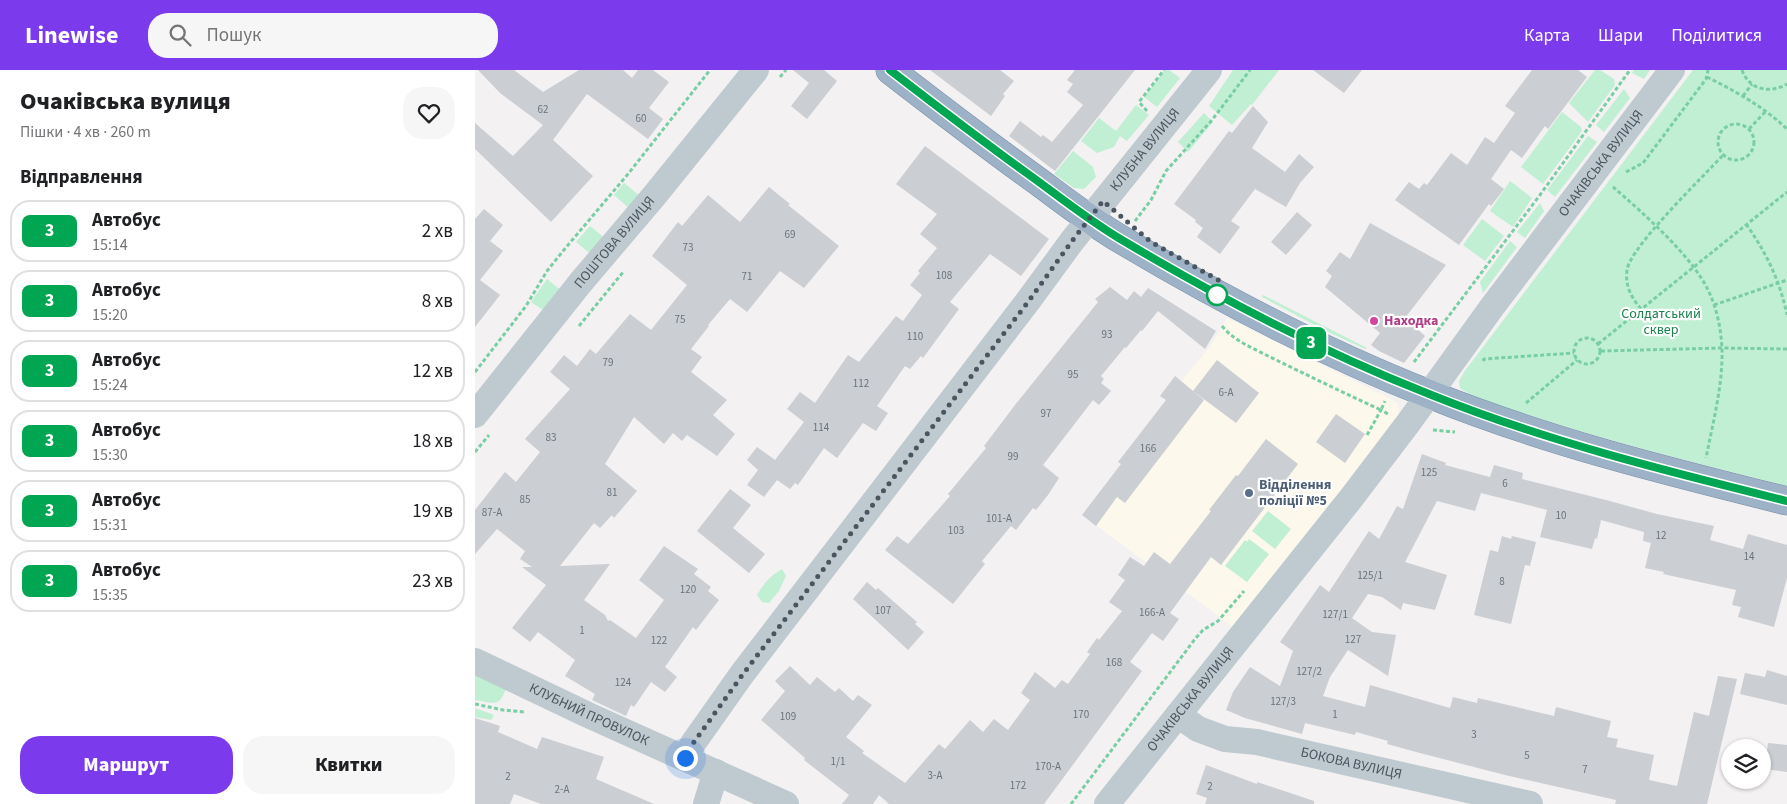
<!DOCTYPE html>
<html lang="uk">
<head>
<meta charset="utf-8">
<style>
	:root { --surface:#fff; --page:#f6f6f6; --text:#202124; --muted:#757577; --line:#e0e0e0; --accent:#7c3aed }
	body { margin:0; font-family:"Source Sans 3",sans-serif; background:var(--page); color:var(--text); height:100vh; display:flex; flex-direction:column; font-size:19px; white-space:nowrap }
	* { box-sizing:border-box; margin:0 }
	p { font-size:16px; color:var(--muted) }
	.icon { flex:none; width:28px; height:28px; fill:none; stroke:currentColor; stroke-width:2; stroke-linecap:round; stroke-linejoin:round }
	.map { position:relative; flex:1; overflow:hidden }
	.side { display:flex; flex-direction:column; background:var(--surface); width:475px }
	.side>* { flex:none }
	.badge { padding:0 10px; border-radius:8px; font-size:18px; line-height:32px }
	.buttons { position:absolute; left:1246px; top:669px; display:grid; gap:10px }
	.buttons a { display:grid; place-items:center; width:50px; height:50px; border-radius:50%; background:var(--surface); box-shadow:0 1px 4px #0004; font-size:25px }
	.you { position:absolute; width:25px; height:25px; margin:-12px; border:4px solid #fff; border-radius:50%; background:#1a73e8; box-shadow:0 0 0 8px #1a73e833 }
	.map>.badge { position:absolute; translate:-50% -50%; box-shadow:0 0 0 2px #fff }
	h2 { padding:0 20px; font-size:19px; line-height:45px }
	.round { display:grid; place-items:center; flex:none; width:52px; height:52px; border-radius:20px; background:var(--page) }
	.head { display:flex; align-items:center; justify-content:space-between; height:85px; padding:0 20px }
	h1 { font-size:24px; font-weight:800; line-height:38px }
	.primary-button { display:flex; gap:10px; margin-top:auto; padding:10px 20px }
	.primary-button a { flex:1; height:58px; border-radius:20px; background:var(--accent); color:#fff; font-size:20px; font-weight:800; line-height:58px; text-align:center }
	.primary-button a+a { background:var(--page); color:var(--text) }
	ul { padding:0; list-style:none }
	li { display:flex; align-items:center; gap:15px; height:62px; margin:0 10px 8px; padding:0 10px; border:2px solid var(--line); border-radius:20px }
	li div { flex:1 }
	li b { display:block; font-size:19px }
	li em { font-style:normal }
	li .badge { min-width:55px; font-weight:700; text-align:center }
	header { display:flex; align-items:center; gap:30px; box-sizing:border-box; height:70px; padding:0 25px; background:var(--accent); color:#fff }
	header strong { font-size:24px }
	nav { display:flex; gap:28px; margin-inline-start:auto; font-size:18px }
	.search { width:350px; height:45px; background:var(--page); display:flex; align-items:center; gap:12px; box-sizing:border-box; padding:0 18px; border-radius:20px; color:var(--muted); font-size:19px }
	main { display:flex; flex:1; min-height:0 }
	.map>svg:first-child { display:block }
</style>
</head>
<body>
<header>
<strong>Linewise</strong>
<div class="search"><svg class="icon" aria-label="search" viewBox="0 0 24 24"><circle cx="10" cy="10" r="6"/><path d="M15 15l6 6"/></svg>Пошук</div>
<nav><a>Карта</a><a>Шари</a><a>Поділитися</a></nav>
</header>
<main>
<section class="side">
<div class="head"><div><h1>Очаківська вулиця</h1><p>Пішки · 4 хв · 260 m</p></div><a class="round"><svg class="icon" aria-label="heart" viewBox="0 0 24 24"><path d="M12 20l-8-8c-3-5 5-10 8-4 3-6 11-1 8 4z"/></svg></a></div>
<h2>Відправлення</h2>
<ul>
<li><span class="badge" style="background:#00a651;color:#fff">3</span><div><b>Автобус</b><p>15:14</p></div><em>2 хв</em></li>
<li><span class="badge" style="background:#00a651;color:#fff">3</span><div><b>Автобус</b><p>15:20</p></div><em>8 хв</em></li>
<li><span class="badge" style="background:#00a651;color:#fff">3</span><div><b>Автобус</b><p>15:24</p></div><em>12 хв</em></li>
<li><span class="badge" style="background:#00a651;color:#fff">3</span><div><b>Автобус</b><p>15:30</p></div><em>18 хв</em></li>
<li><span class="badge" style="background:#00a651;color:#fff">3</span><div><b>Автобус</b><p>15:31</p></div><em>19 хв</em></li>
<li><span class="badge" style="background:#00a651;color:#fff">3</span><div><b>Автобус</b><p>15:35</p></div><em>23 хв</em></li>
</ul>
<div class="primary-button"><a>Маршрут</a><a>Квитки</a></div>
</section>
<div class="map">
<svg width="1312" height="734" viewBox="0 0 1312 734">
	<rect width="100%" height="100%" fill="#f3f1f1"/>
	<polygon fill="#fcf8ec" points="752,248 918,330 923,334 924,339 923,345 761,559 607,445 652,387 649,384 706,311 734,278"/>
	<g fill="#c1efd3">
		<polygon points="690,0 694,0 705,8 682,37 669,27"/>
		<polygon points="758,0 804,0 777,35 776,34 757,55 734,36"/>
		<polygon points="1120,0 1125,0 1139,9 1140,15 1113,52 1094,33"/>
		<polygon points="1159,0 1175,0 1169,9 1157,3"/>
		<path d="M1218 0H1312V416C1229 395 1147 375 1066 349 1044 342 1002 331 985 318L984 311 989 302Z"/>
		<polygon points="1149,19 1155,28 1129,62 1121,55"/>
		<polygon points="661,35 674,45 652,71 645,66 639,77 622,83 606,71 624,48 641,61"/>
		<polygon points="1087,42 1106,57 1107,61 1068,114 1046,97"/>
		<polygon points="729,43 738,52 713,82 703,72"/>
		<polygon points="1113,66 1122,72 1080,127 1072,120"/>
		<polygon points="598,81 618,97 621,107 609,119 599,118 579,104"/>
		<polygon points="1035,111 1057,128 1038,157 1015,141"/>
		<polygon points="149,113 165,126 155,139 139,125"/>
		<polygon points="1065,133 1069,141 1050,168 1042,162"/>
		<polygon points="1007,149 1029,166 1010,191 988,175"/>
		<polygon points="115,156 131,169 117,185 101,172"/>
		<polygon points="1035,171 1042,177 1008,223 1005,212"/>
		<polygon points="72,209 88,222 71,242 56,232"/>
		<polygon points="788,225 892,278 890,279 851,261 787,227"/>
		<polygon points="793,441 816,459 800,479 777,461"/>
		<polygon points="774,469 794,484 772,512 750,496 770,470 772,472"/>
		<path d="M307 499 311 506 304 521 294 533 287 532 282 525C289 513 295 506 307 499Z"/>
		<path d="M0 599 33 614C24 637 23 634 0 630Z"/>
		<polygon points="0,638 19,645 16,650 0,647"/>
	</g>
	<g fill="#cbced3">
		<polygon points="3,0 39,0 68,22 104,0 148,0 157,8 163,0 178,0 194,12 174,38 188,49 173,69 112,24 78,70 118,106 76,152 0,79 0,53 38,86 68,55 25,23"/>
		<polygon points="318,0 349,0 362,11 332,49 316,36 334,13"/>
		<polygon points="455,0 525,0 539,11 528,24 530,26 516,46"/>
		<polygon points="600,0 660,0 580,101 534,66 545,51 566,67 568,65 577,72 608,35 592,22 598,14 592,10"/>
		<polygon points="838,0 887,0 869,23"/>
		<polygon points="1057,0 1103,0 1112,7 1073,59 1070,56 1047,88 1036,80 1016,109 1029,119 1016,136 1014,134 984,175 920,130 934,112 944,119 949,113 952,115 976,83 992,95 1010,67 1019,73 1040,43 1030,36"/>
		<polygon points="778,36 793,52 777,78 810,102 824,84 839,97 825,113 811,137 780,119 756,151 765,157 745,184 722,167 728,158 720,152 721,150 699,134 754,61 757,63"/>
		<polygon points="450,76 574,169 546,206 515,184 475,232 484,239 448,288 446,286 435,299 430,296 402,336 413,343 401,361 388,353 362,388 349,378 323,415 320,413 315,419 302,410 289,427 272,415 283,400 272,390 282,377 300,390 329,352 312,339 325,322 340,333 373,285 384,292 421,246 428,251 447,225 435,215 445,203 443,201 462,178 445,164 462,144 421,114"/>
		<polygon points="294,117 315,134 313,135 364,176 329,218 305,201 272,242 255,229 233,255 234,256 216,279 227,287 216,302 252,330 238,345 260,364 242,386 212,365 207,371 198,363 189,374 159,347 130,394 162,421 139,448 137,445 125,458 119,453 85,496 135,494 109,530 130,545 133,551 135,550 161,568 189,530 164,510 189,476 223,499 219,504 236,517 233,521 244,530 221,560 218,557 190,597 202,607 190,622 176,612 159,637 156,635 151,646 117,630 120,624 90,606 100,590 63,562 55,572 37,558 71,515 47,497 57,497 45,489 50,481 22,459 0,484 0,440 30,402 41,412 65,382 50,369 95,319 75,302 89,285 102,296 115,279 121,284 155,244 176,260 212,215 177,186 203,152 207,156 233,125 265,152"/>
		<polygon points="9,139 28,155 15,171 28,181 5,210 25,225 0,257 0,149"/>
		<polygon points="822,142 837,155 811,185 796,172"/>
		<polygon points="895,153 971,195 930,248 950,266 929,293 904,281 896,275 905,263 850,217 857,206 851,201 865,182 875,189"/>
		<polygon points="635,217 652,230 659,221 666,227 673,218 741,261 730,279 683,241 667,261 666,260 651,278 650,277 626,306 629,309 626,313 636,321 624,335 618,330 568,395 584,408 573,425 561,440 558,438 541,460 536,456 507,491 510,494 478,534 410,480 422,466 433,474 475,426 473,424 511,378 509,376 540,335 623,232 620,229"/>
		<polygon points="742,290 784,323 761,353 718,321"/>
		<polygon points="700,306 729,330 650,433 642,427 621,456 607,445 646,394 643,392 691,330 685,326"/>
		<polygon points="861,344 890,364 870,393 841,372"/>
		<polygon points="791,369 823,394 746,495 736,487 695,543 704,549 688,571 677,563 655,592 667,601 569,734 414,734 404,725 398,734 367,734 374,725 329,690 330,688 286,650 310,621 300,611 315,596 335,615 342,607 360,622 364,618 378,631 383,625 397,635 371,667 389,681 387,683 430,713 464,674 470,679 495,650 508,662 519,649 533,660 555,630 546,623 560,602 580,618 587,610 593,614 615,584 612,582 622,568 624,570 647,541 634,532 650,510 643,505 655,487 669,496 679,482 695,494 736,441 734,440 761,405 763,406"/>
		<polygon points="947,384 971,393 970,395 1015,407 1019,395 1048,403 1047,409 1131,430 1182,444 1239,456 1235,470 1268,479 1273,464 1312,475 1312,508 1299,557 1263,547 1266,537 1257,535 1261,520 1188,504 1189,502 1170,498 1176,473 1168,471 1169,462 1126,450 1122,469 1120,468 1117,479 1065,467 1072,440 1006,423 1000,441 962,431 930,492 972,505 960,540 928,533 926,540 907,527 893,524 877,548 897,562 921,565 913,606 873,580 855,607 848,626 890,637 895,615 975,638 978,627 1002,633 1003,628 1079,646 1081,637 1136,651 1132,667 1143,669 1141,677 1179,685 1174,710 1202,716 1219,642 1234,646 1243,606 1262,609 1232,734 1140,734 1141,730 1030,705 945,683 912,674 913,671 881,662 880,665 830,653 827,664 770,648 751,640 758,622 775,597 805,616 818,581 805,572 845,515 854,522 894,461 904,469 922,436 928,439"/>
		<polygon points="255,419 276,435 258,458 290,484 274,503 222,461"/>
		<polygon points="1027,466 1036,469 1037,466 1061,472 1055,496 1050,495 1036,554 999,545 1015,480 1023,482"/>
		<polygon points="392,512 401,520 403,518 442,552 440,554 449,562 433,580 378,529"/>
		<polygon points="1292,600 1312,606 1312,635 1265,624 1270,603 1290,607"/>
		<polygon points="0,648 25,656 23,662 62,679 67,667 129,687 121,709 179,734 66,734 39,724 35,734 0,734"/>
		<polygon points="1293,673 1312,675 1312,702 1290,699"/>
		<polygon points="731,695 782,714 782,712 839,731 839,734 730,734 732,728 721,724"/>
	</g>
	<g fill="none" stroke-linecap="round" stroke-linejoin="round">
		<g stroke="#758fab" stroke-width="29">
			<path id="trunk" d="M415 0C464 38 514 76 564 112 591 132 618 153 647 170 746 229 847 282 954 324 1070 371 1191 401 1312 431"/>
		</g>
		<g stroke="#79cea3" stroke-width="3" stroke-dasharray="4 2.5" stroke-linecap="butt">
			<path d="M1267 0C1274 20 1295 24 1312 14"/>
			<polyline points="305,7 311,0"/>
			<path d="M1232 7C1260 21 1289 37 1312 59"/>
			<polyline points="1268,26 1277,14"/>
			<polyline points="672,41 664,32 689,0"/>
			<circle cx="1261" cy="72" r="18"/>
			<polyline points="1274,59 1291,41"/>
			<polyline points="1151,102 1168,93 1231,9 1233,0"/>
			<path d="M1138 117C1167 142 1217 186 1233 220 1242 238 1246 259 1247 279 1248 315 1238 352 1231 388"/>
			<polyline points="660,151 676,130 691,101 737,50 775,0"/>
			<path d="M1271 154C1291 182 1305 211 1312 245"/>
			<polyline points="1239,235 1312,210"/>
			<path d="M1166 239C1156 227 1150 216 1152 200 1155 177 1229 106 1248 85"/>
			<polyline points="104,256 149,201"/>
			<path d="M747 256C759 271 778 278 795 287 832 305 869 323 906 340L910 331"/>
			<circle cx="1112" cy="281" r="13"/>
			<polyline points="1123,274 1312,122"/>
			<polyline points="1126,281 1247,278 1312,279"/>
			<polyline points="1008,291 1009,289 1099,283"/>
			<polyline points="939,292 1065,125 1155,0"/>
			<polyline points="0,302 51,236 72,201 88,181 153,104 235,0"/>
			<polyline points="1051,333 1102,290"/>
			<polyline points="958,360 980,362"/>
			<polyline points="892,365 906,340 913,344"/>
			<polyline points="0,382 14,365"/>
			<polyline points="0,634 28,640 49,642"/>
			<polyline points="596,734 720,569 728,560 743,551 769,521"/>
		</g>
		<g stroke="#bfc9d0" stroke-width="26">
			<path id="s1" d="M0 345 106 212 179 126 281 0"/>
			<path id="s2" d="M0 591 113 645 311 734"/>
			<path id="s3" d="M703 645 723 659 750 669 782 672 812 679 1055 734"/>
			<path id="s4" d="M210 687 219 672 267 604 553 231 597 171 734 0"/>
			<polyline points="231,734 241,702"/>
			<path id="s5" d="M632 734 877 427 934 352 1017 237 1197 0"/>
		</g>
		<use href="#trunk" stroke="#9eb2c7" stroke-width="28"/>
	</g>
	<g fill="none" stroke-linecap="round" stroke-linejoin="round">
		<g stroke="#fff" stroke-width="11">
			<path id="line" d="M415 0C464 38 514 76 564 112 591 132 618 153 647 170 746 229 847 282 954 324 1070 371 1191 401 1312 431"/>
		</g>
		<use href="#line" stroke="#00a651" stroke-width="8"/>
		<polyline stroke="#49555f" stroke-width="5" stroke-dasharray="0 9" points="210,688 219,672 268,604 426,398 553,232 597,171 628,131 676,172 745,211 742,225"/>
	</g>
	<circle fill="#fff" stroke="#00a651" stroke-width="2.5" cx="742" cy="225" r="10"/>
	<circle fill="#d1479c" stroke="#fff" stroke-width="2" cx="899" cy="251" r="5"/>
	<circle fill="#5c6f8a" stroke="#fff" stroke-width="2" cx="774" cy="423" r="5"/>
	<g text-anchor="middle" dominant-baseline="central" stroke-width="4.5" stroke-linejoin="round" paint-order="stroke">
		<g font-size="11" fill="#6a737c">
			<text x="68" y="39">62</text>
			<text x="166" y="48">60</text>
			<text x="315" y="164">69</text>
			<text x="213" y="177">73</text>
			<text x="469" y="205">108</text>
			<text x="272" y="206">71</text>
			<text x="205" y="249">75</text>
			<text x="632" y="264">93</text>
			<text x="440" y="266">110</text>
			<text x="133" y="292">79</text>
			<text x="598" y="304">95</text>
			<text x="386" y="313">112</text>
			<text x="751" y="322">6-А</text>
			<text x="571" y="343">97</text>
			<text x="346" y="357">114</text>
			<text x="76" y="367">83</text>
			<text x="673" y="378">166</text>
			<text x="538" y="386">99</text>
			<text x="954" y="402">125</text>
			<text x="1030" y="413">6</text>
			<text x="137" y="422">81</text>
			<text x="50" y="429">85</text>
			<text x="17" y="442">87-А</text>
			<text x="1086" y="445">10</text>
			<text x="524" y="448">101-А</text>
			<text x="481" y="460">103</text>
			<text x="1186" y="465">12</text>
			<text x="1274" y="486">14</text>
			<text x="895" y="505">125/1</text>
			<text x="1027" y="511">8</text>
			<text x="213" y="519">120</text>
			<text x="408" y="540">107</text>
			<text x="677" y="542">166-А</text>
			<text x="860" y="544">127/1</text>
			<text x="107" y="560">1</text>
			<text x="878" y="569">127</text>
			<text x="184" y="570">122</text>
			<text x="639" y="592">168</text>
			<text x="834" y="601">127/2</text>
			<text x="148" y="612">124</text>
			<text x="808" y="631">127/3</text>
			<text x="606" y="644">170</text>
			<text x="860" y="644">1</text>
			<text x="313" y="646">109</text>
			<text x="999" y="664">3</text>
			<text x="1052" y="685">5</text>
			<text x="363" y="691">1/1</text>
			<text x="573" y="696">170-А</text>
			<text x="1110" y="699">7</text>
			<text x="460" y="705">3-А</text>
			<text x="33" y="706">2</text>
			<text x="543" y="715">172</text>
			<text x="735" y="716">2</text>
			<text x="87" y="719">2-А</text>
		</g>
		<g font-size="14" fill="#49555f" stroke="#fff">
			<text stroke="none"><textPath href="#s4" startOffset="762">КЛУБНА ВУЛИЦЯ</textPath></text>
			<text stroke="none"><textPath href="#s5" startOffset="809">ОЧАКІВСЬКА ВУЛИЦЯ</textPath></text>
			<text stroke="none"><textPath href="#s1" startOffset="222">ПОШТОВА ВУЛИЦЯ</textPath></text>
			<text stroke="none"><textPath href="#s5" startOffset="134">ОЧАКІВСЬКА ВУЛИЦЯ</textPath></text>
			<text stroke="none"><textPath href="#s2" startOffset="126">КЛУБНИЙ ПРОВУЛОК</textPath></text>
			<text stroke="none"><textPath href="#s3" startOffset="182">БОКОВА ВУЛИЦЯ</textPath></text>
		</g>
		<g font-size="14" fill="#19814c" stroke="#fff">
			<text x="1186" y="244">Солдатський<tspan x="1186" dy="16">сквер</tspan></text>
		</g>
		<g font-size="14" font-weight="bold" fill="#b23c85" stroke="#fff" text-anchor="start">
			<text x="909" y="251">Находка</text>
		</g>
		<g font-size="14" font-weight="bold" fill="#4e5e75" stroke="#fff" text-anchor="start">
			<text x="784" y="415">Відділення<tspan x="784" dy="16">поліції №5</tspan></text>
		</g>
	</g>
</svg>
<div class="buttons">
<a><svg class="icon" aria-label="layers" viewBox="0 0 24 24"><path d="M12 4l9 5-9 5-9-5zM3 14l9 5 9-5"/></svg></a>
</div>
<div class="you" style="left:210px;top:688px"></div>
<b class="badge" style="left:836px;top:273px;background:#00a651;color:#fff">3</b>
</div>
</main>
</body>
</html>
